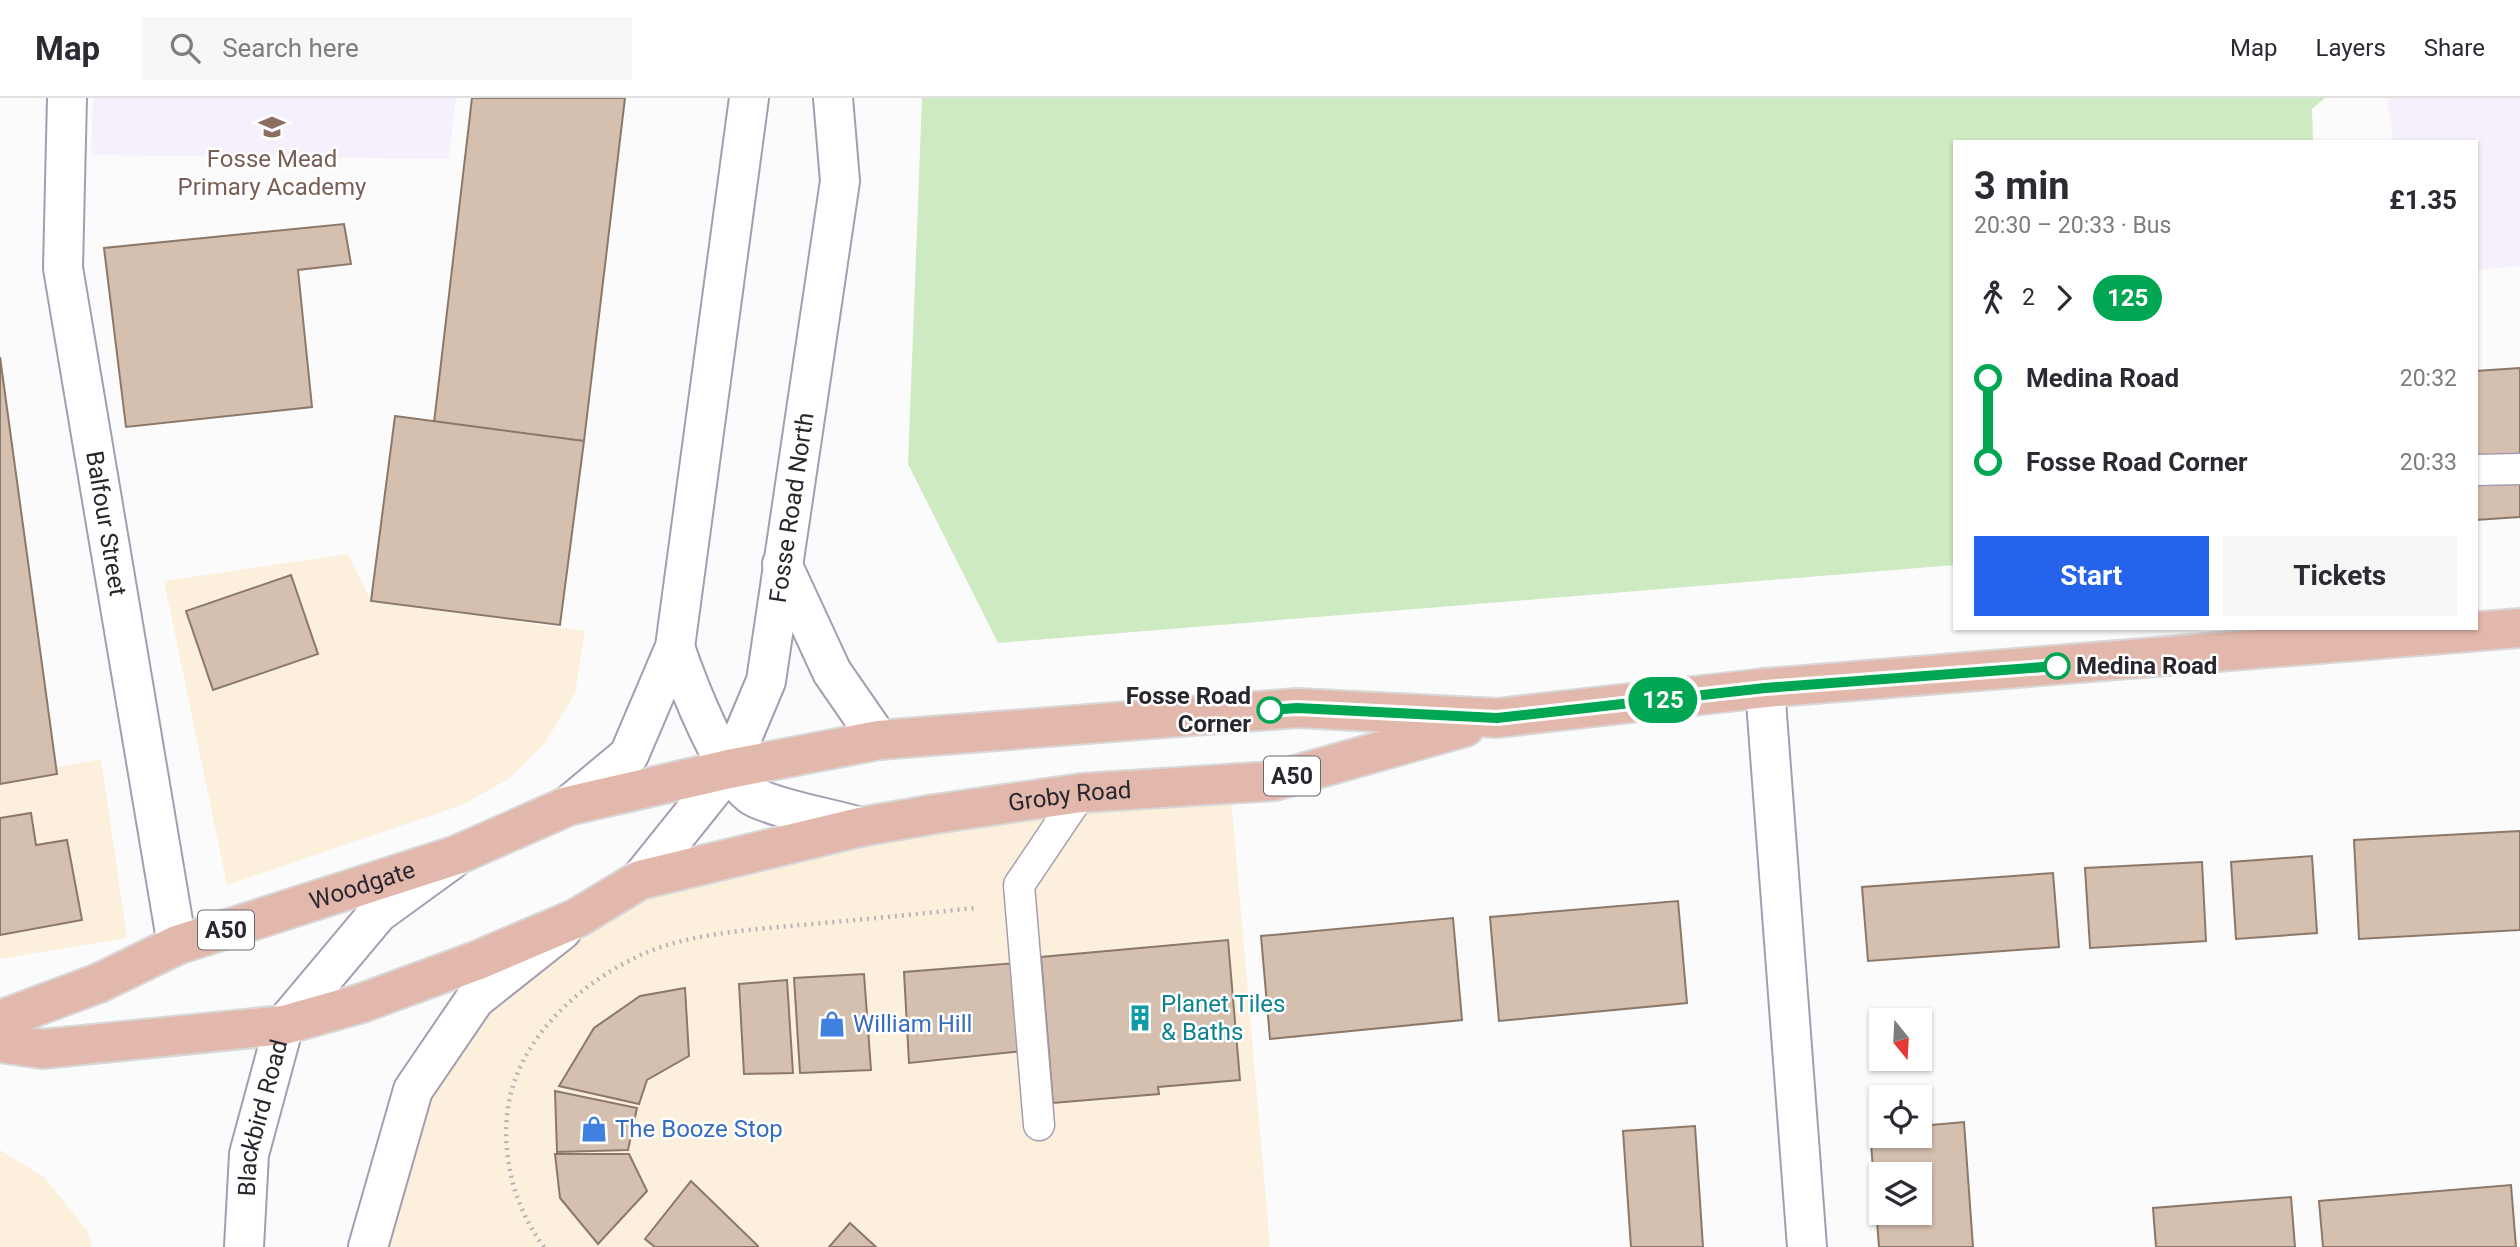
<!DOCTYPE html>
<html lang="en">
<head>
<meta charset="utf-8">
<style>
	:root { --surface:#fff; --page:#f7f7f7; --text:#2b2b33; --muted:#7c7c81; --line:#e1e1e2; --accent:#2563eb }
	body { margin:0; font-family:Roboto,sans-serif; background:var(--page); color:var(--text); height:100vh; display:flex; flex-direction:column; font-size:26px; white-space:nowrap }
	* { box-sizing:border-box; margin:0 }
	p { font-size:23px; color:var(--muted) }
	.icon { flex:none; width:38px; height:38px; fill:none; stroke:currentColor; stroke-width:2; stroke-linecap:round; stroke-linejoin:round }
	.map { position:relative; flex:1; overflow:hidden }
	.side { position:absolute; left:1953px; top:42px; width:525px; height:490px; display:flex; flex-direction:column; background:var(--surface); border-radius:0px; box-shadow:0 2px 5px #0004 }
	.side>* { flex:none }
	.badge { padding:0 14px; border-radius:23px; font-size:24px; line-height:46px }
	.needle { width:46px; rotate:162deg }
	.buttons { position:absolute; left:1869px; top:910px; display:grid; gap:14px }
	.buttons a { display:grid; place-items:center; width:63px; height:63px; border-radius:0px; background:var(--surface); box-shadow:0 2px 5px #0004; font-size:35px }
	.map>.badge { position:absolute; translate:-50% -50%; box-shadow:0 0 0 4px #fff }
	.legs { display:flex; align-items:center; gap:10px; height:77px; padding:0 21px; font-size:23px }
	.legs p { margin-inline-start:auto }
	.head { display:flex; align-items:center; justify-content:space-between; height:119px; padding:0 21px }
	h1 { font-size:38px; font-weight:700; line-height:52px }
	.cta { display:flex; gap:14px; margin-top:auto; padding:14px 21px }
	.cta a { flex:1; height:80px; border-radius:0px; background:var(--accent); color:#fff; font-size:28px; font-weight:700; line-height:80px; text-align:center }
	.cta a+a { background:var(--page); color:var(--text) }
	ul { padding:0 21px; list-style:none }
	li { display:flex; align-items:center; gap:24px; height:84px; font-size:26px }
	li i { display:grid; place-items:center; width:10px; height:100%; margin:0 9px; background:currentColor }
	li i::after { content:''; width:18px; height:18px; margin:-9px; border:5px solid; border-radius:50%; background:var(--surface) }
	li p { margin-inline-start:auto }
	li:first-child i { background:linear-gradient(#0000 50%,currentColor 0) }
	li:last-child i { background:linear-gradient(currentColor 50%,#0000 0) }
	header { display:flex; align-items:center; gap:42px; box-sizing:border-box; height:98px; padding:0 35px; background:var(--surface); border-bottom:2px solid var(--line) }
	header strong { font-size:33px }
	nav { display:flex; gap:38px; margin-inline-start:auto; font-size:24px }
	.search { width:490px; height:63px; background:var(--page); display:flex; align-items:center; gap:18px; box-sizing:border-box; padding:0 24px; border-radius:0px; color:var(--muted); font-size:26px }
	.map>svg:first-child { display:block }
</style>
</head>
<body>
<header>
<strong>Map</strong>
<div class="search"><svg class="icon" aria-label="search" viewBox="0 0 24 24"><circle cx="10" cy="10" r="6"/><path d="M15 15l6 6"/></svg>Search here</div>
<nav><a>Map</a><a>Layers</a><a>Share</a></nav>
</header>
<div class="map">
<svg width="2520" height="1149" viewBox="0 0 2520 1149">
	<rect width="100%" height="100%" fill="#fbfbfb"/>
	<g fill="#fcf0dc">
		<polygon points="348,456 371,503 585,533 575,595 545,645 510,680 462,707 227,787 164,483"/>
		<polygon points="101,661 127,840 0,861 0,680"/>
		<polygon points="1230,688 1270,1149 368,1149 413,992 475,901 640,782"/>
		<polygon points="0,1052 44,1079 88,1134 92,1149 0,1149"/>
	</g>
	<g fill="#f6f0fc">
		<polygon points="93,0 456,0 449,61 91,57"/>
		<polygon points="2387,0 2520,0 2520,168 2476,172 2476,44 2393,44"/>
	</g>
	<polygon fill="#ceeac2" points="922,0 2325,0 2312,11 2313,44 1955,44 1955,467 998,545 908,366"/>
	<g fill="#d5bfaf" stroke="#8c7869" stroke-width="2" fill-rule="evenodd">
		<polygon points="472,0 625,0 584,343 434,325"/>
		<polygon points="344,126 351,166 298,172 312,309 126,329 104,150"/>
		<polygon points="0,259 57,676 0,686"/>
		<polygon points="2520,270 2520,419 2476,422 2476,273"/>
		<polygon points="395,318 584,343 560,527 371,503"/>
		<polygon points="291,477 318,556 213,592 186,513"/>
		<polygon points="31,715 36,747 67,742 82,822 0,837 0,720"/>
		<polygon points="2520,733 2520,832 2359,841 2354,742"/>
		<polygon points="2312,758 2317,835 2236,841 2231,764"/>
		<polygon points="2202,764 2206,843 2090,850 2085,770"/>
		<polygon points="2053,775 2059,849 1868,863 1862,789"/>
		<polygon points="1678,803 1687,905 1499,923 1490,819"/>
		<polygon points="1453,820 1462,922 1270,941 1261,838"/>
		<polygon points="1228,842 1240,982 1158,989 1159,996 1053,1005 1041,859"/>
		<polygon points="1016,865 1022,953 909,965 904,874"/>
		<polygon points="864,876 871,972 800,975 794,880"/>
		<polygon points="787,882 793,975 744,976 739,886"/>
		<polygon points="685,890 689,958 647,982 639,1006 559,988 594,930 640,898"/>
		<polygon points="555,993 637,1010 628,1052 557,1054"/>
		<path d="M1964 1024 1973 1149H1879L1870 1032 1881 1031V1038H1920V1028ZM1881 1076H1920V1115H1881Z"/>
		<polygon points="1695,1028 1703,1149 1631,1149 1623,1033"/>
		<polygon points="555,1056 629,1056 647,1093 598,1146 560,1100"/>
		<polygon points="691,1083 758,1148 757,1149 655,1149 645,1141"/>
		<polygon points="2511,1087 2516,1149 2323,1149 2319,1103"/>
		<polygon points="2291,1099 2295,1149 2156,1149 2153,1110"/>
		<polygon points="850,1125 876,1149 829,1149"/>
	</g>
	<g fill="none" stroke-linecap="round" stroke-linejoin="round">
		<g stroke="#a69cb2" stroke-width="33">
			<g id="service">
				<polyline points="2476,372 2520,371"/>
				<polyline points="1039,1027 1019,787 1081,695"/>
			</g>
		</g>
		<g stroke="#a69cb2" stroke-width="42">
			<g id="minor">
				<path id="s1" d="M67 0 63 170 177 847"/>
				<polyline points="1765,590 1807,1149"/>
			</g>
		</g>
		<g stroke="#a69cb2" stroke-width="42">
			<g id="tertiary">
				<polyline points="782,466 832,574 879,642"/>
				<path d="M675 549C686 582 726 687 756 700 788 714 827 719 860 729"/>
				<polyline points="568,708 629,657 675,549 749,0"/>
				<path id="s2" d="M640 782 729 671 766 583 840 83 833 0"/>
			</g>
		</g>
		<g stroke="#a69cb2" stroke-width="42">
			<g id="secondary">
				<path id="s3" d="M244 1149 249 1056 284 927 378 815 451 762"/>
				<polyline points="368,1149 413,992 475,901 562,832"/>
			</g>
		</g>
		<g stroke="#d9d8d9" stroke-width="42">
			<g id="primary">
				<path id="s4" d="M0 922 99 885 177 847 457 757 568 708 729 671 879 642 1297 610 1497 620 1765 590 2520 530"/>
				<path id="s5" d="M0 945 42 951 284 927 362 905 476 863 577 820 640 782 860 729 935 716 1081 695 1274 683 1465 629"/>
			</g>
		</g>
		<path stroke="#b6b4b7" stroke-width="4.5" stroke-dasharray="2 5" stroke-linecap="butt" d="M544 1149C514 1109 501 1058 508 1009 519 939 581 884 643 856 691 835 750 832 800 827 859 822 917 816 975 810"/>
		<use href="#service" stroke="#fff" stroke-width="30"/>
		<use href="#minor" stroke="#fff" stroke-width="38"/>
		<use href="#tertiary" stroke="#fff" stroke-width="38"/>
		<use href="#secondary" stroke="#fff" stroke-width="38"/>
		<use href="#primary" stroke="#e3b8ac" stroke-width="38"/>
	</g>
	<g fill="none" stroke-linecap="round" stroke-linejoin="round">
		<g stroke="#fff" stroke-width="16">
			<polyline id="line-1" points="1270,612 1297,610 1497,620 1765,590 2057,568"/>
		</g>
		<use href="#line-1" stroke="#00a651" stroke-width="10"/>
	</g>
	<defs>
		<g id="school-bare" transform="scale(2.1)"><path d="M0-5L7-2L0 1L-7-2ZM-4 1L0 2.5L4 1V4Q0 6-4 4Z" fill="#8d6e63" stroke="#fff" stroke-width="2.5" paint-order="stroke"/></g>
		<g id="building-bare" transform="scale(2.1)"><path d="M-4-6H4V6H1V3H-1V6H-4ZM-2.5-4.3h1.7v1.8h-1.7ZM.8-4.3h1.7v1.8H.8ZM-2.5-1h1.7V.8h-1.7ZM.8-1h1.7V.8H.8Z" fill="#0f9aa8" stroke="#fff" stroke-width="2.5" paint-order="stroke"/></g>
		<g id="shop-bare" transform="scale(2.1)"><path d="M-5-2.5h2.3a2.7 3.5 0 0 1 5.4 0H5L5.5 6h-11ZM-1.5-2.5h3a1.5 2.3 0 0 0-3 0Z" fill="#3f7fe0" stroke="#fff" stroke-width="2.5" paint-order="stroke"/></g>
	</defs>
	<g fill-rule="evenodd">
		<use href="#school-bare" x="272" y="29"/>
		<use href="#building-bare" x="1140" y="920"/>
		<use href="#shop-bare" x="832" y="926"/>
		<use href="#shop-bare" x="594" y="1031"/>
	</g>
	<g fill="#fff" stroke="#00a651" stroke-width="3.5">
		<circle cx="2057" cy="568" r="12"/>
		<circle cx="1270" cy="612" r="12"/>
	</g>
	<g text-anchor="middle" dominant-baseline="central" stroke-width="5" stroke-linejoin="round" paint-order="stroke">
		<g fill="#fff" stroke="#6a676d" stroke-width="2">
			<rect x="1264" y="658.5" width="56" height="39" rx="5"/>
			<rect x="198" y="812.5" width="56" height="39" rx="5"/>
		</g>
		<g font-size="23" font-weight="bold" fill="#2a262e">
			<text x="1292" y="678">A50</text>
			<text x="226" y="832">A50</text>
		</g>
		<g font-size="24" fill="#785e54" stroke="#fff">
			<text x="272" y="61">Fosse Mead<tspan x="272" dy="28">Primary Academy</tspan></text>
		</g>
		<g font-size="24" fill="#2a262e" stroke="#fff">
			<text stroke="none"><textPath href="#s2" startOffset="413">Fosse Road North</textPath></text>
			<text stroke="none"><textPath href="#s1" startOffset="429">Balfour Street</textPath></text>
			<text stroke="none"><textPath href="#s5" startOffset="1110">Groby Road</textPath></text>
			<text stroke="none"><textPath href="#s4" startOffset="387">Woodgate</textPath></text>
			<text stroke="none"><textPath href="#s3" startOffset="131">Blackbird Road</textPath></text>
		</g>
		<g font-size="24" font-weight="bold" fill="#2a262e" stroke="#fff" text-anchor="start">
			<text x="2076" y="568">Medina Road</text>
			<text x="1251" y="598" text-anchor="end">Fosse Road<tspan x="1251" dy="28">Corner</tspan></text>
		</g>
		<g font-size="24" fill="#0d838f" stroke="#fff" text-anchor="start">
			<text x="1161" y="906">Planet Tiles<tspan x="1161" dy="28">&amp; Baths</tspan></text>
		</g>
		<g font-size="24" fill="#366cbe" stroke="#fff" text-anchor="start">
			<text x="853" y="926">William Hill</text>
			<text x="615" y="1031">The Booze Stop</text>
		</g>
	</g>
</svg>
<div class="buttons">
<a><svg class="needle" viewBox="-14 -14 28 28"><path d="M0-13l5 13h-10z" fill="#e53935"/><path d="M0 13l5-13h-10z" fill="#7c7c81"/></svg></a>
<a><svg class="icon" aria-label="locate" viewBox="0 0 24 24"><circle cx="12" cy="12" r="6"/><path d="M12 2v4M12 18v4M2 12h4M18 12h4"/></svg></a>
<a><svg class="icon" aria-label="layers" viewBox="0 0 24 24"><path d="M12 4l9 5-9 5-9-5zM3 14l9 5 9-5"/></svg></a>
</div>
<b class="badge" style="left:1663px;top:602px;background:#00a651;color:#fff">125</b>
<section class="side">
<div class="head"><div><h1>3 min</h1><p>20:30 – 20:33 · Bus</p></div><b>£1.35</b></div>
<div class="legs"><svg class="icon" aria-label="walk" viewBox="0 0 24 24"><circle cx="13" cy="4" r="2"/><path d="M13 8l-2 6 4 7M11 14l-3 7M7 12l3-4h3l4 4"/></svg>2<svg class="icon" aria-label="forward" viewBox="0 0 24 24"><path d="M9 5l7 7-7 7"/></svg><b class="badge" style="background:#00a651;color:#fff">125</b></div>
<ul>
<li><i style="color:#00a651"></i><b>Medina Road</b><p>20:32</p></li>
<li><i style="color:#00a651"></i><b>Fosse Road Corner</b><p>20:33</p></li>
</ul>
<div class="cta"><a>Start</a><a>Tickets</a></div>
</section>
</div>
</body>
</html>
